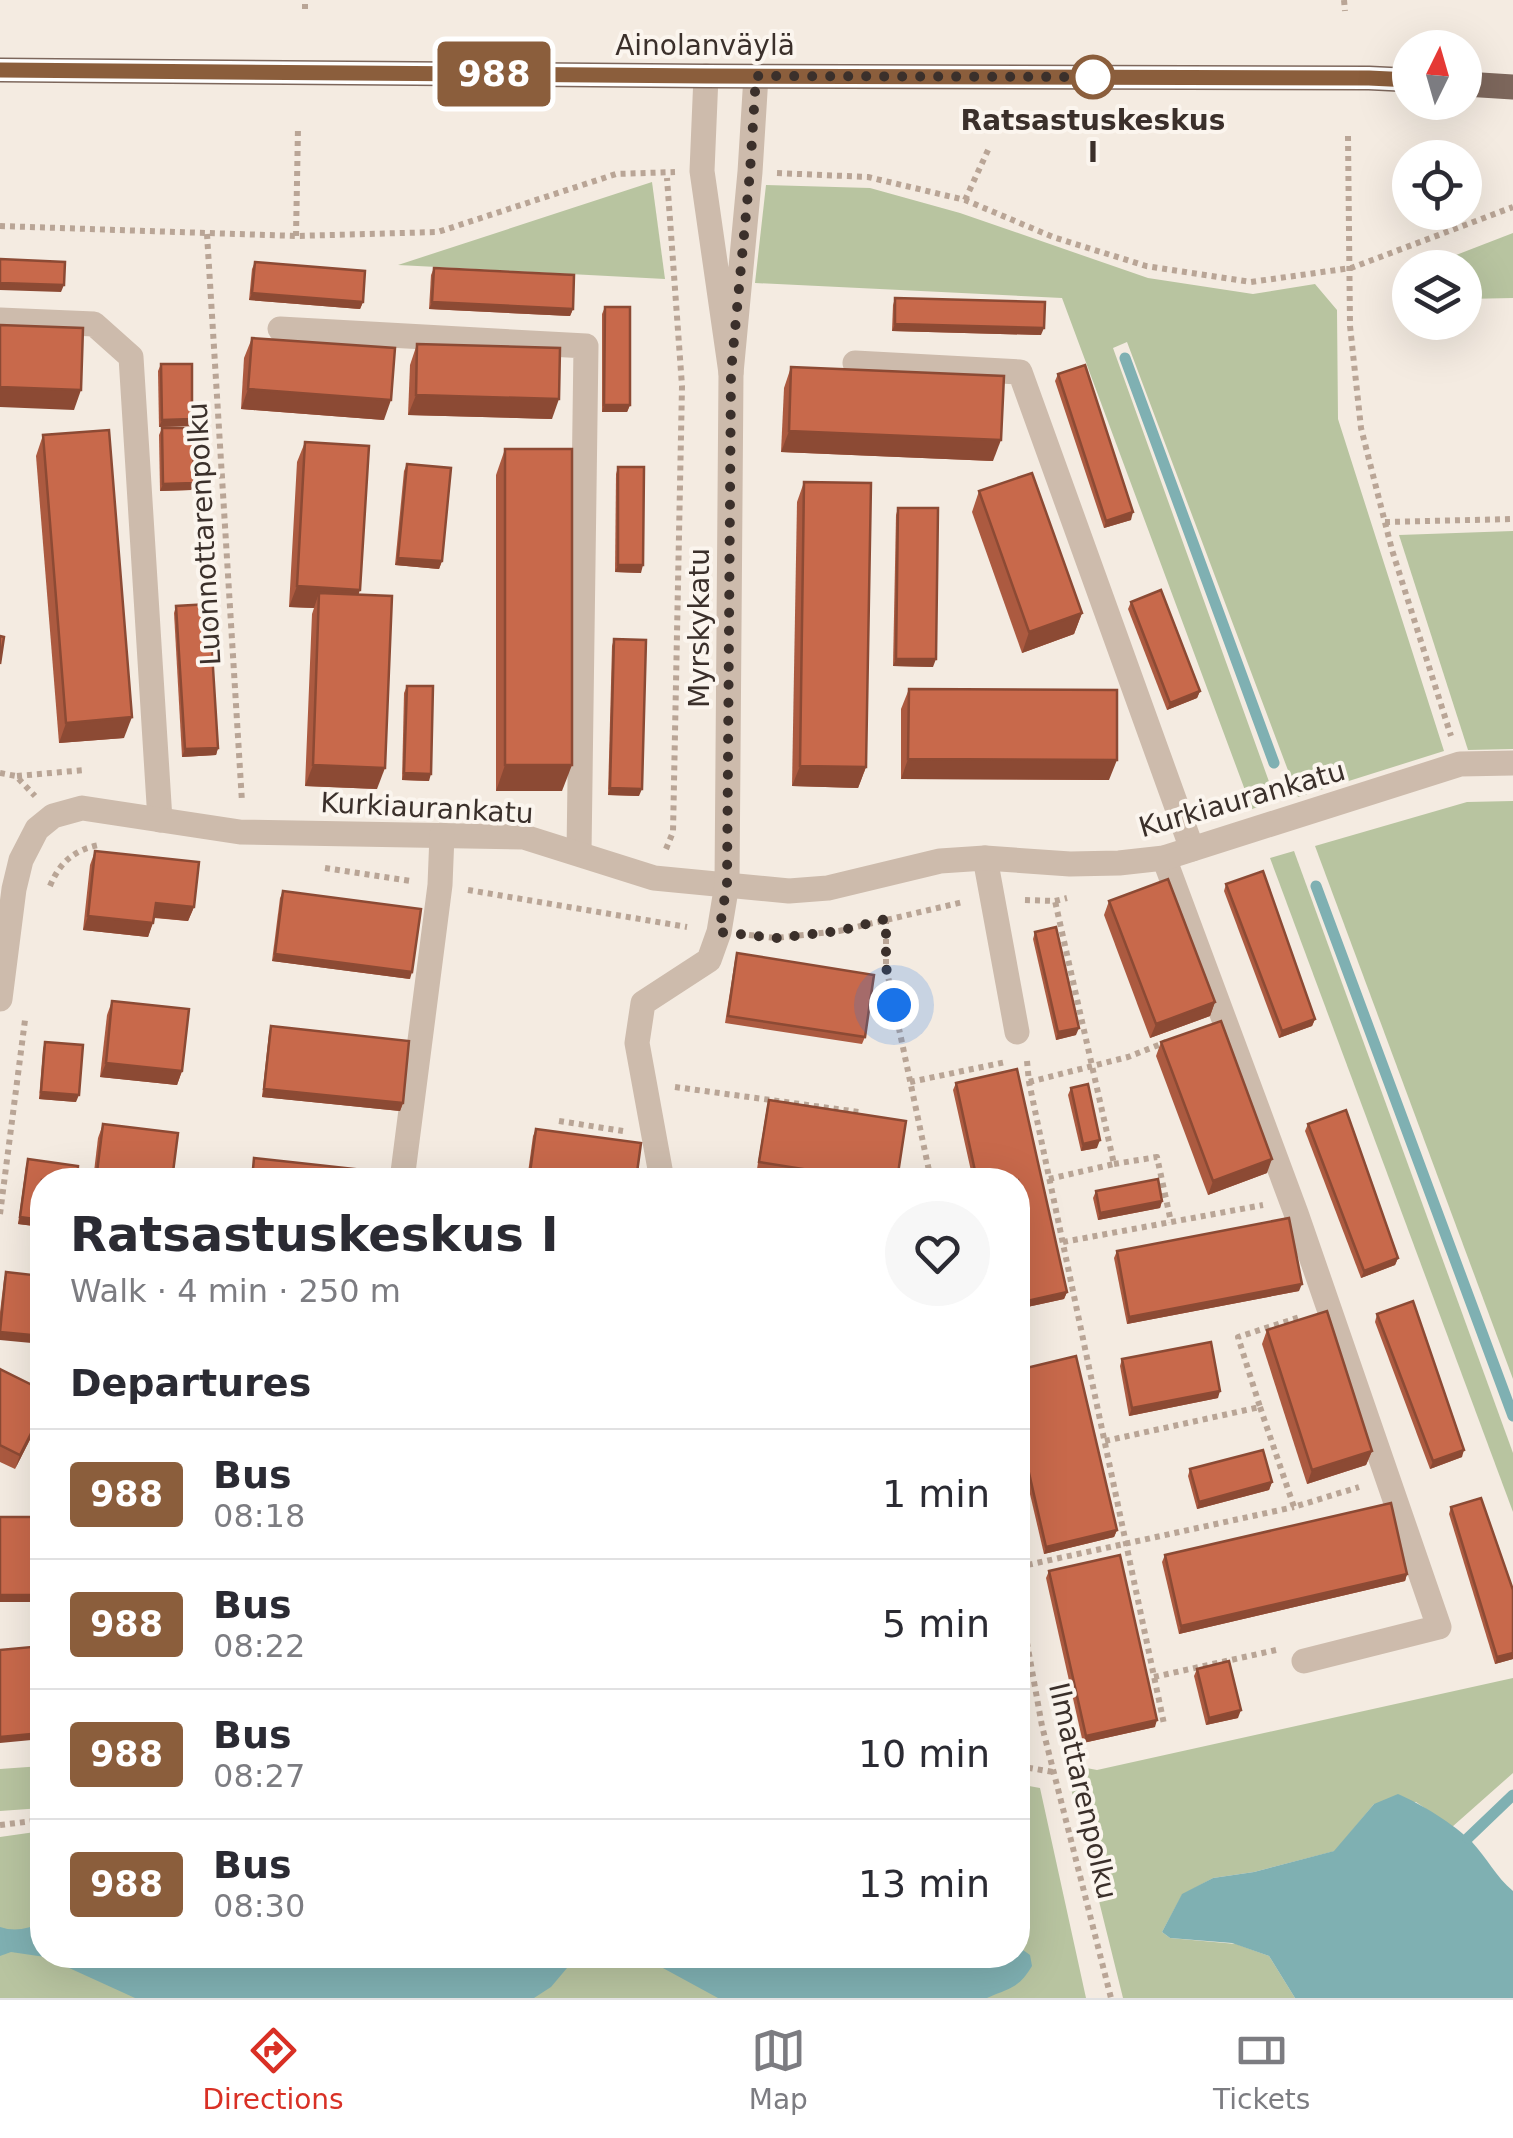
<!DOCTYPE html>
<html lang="en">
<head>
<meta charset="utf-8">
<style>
	:root { --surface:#fff; --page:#f7f7f7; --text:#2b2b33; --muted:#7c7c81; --line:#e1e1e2; --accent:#d93025 }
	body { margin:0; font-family:"DejaVu Sans",sans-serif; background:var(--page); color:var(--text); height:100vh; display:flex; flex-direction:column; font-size:38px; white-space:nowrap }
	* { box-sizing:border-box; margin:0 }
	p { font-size:32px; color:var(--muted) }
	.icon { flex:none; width:55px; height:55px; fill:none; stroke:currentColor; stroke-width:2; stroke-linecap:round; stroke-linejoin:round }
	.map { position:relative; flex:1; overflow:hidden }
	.drawer { position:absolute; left:30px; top:1168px; width:1000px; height:800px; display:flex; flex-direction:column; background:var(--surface); border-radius:40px; box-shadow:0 10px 40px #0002 }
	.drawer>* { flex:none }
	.badge { padding:0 20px; border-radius:8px; font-size:35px; line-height:65px }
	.needle { width:65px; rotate:5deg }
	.fabs { position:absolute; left:1392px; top:30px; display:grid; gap:20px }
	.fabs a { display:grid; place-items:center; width:90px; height:90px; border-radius:50%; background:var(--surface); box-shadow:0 10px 40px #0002; font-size:50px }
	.you { position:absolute; width:50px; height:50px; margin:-25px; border:8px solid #fff; border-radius:50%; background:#1a73e8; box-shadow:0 0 0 15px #1a73e833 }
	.map>.badge { position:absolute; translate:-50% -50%; box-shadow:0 0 0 5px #fff }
	h2 { padding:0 40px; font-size:38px; line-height:90px }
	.round { display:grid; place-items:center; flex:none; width:105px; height:105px; border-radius:52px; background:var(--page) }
	.summary { display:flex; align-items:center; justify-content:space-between; height:170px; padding:0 40px }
	h1 { font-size:48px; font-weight:700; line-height:75px }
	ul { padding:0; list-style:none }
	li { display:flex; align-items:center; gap:30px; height:130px; padding:0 40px; border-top:2px solid var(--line) }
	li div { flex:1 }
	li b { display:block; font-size:38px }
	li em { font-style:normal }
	li .badge { min-width:110px; font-weight:700; text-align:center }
	.tab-bar { display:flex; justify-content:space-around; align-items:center; height:140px; border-top:2px solid var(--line); background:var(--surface); font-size:28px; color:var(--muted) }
	.tab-bar a { display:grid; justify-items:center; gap:5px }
	.tab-bar .active { color:var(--accent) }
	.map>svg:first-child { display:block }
</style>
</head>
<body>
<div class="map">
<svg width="1513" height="1998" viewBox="0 0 1513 1998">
	<rect width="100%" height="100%" fill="#f4ebe1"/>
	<g fill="#b8c4a0">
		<polygon points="652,182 665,279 398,265"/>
		<polygon points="766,185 870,188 960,213 1148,278 1253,294 1315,284 1337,310 1338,419 1444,751 1298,797 1127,342 1113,348 1276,801 1252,809 1062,298 755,283"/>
		<polygon points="1513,233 1513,298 1465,299 1465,268 1425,267"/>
		<polygon points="1513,531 1513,749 1468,750 1399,535"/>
		<polygon points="1513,801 1513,1379 1315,846 1467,802"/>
		<polygon points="1294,851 1513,1453 1513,1512 1270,858"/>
		<polygon points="1513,1678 1513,1773 1452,1827 1416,1802 1374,1804 1335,1851 1254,1872 1213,1878 1182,1895 1162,1932 1170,1938 1236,1944 1269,1956 1295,1998 1123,1998 1065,1764 1097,1770"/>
		<polygon points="42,1766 42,1808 0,1811 0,1769"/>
		<polygon points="1018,1784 1040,1788 1086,1998 0,1998 0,1837 42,1831 42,1955 1018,1955"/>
	</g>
	<g fill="#7fb0b2">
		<path d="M1398 1794C1421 1804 1454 1824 1472 1842 1487 1858 1496 1877 1513 1891V1998H1295L1269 1956 1232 1943 1170 1938 1162 1932 1182 1894 1213 1878 1254 1872 1334 1851 1374 1804Z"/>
		<path d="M42 1922V1955H578L551 1987 534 1998H135L45 1957 11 1952 0 1956V1927C15 1932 28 1929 42 1922Z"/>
		<path d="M1018 1950H1023L1030 1955 1032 1966C1018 1989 1010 1988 987 1998H718L639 1955H1018Z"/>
	</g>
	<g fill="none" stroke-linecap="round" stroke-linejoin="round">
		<g stroke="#7fb0b2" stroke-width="11">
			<polyline points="1125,358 1274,763"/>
			<polyline points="1316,886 1513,1416"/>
			<polyline points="1468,1838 1513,1795"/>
		</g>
		<g stroke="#b9a596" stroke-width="6" stroke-dasharray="5 5" stroke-linecap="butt">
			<polyline points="1344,0 1345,11"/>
			<polyline points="305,9 305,0"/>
			<polyline points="1348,136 1350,326 1361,428 1392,550 1451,736"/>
			<polyline points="777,173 868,177 965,200 1053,237 1146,266 1251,282 1351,268 1513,207"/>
			<polyline points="965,200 989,148"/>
			<polyline points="0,226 296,236 438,232 616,174 675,172"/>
			<polyline points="207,234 242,802"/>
			<polyline points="296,236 298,127"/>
			<polyline points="1385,522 1513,519"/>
			<polyline points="0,773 16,776 35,796"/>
			<polyline points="17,776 85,770"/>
			<polyline points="666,849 673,832 682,386 667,178"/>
			<polyline points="325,868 411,881"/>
			<path d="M50 886C60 862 74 850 99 845"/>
			<polyline points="468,890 687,927"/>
			<polyline points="1025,900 1055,901 1067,898"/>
			<polyline points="886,919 886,967 931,1180"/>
			<polyline points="749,935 776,938 839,931 963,902"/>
			<polyline points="1027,1061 1029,1082 1164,1724"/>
			<polyline points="910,1082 1006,1062"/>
			<polyline points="1029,1082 1128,1057 1166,1042"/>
			<polyline points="675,1087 859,1112"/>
			<polyline points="559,1121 623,1131"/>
			<polyline points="1114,1164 1157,1157 1171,1222"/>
			<polyline points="1049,1179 1114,1164 1055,901"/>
			<polyline points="0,1214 25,1020"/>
			<polyline points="1063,1242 1263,1205"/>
			<polyline points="1260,1407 1294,1507 1359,1487"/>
			<polyline points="1105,1441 1260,1407 1238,1337 1300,1317"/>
			<polyline points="1018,1567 1294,1507"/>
			<polyline points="1018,1593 1042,1726 1111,1998"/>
			<polyline points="1154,1677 1276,1650"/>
			<polyline points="1018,1766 1053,1772"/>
			<polyline points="0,1825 42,1820"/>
		</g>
		<g stroke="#cdbbac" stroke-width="25">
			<polyline points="706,76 702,171 731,373 750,172 756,76"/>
			<polyline points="0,320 94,324 131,357 160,820"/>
			<polyline points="280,329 586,346 579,853"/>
			<polyline points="855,363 1020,372 1192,849"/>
			<polyline points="985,858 1017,1032"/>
			<polyline points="1164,858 1296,1213 1439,1627 1304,1661"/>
			<polyline points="0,999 14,889 21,860 37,829 53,816 82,808 240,832 524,837 654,878 789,891 828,888 940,861 985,858 1070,864 1119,863 1164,858 1460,764 1513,763"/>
			<polyline points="402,1180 440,885 442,835"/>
			<polyline points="662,1180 637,1043 643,1003 709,960 719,932 727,884 731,373"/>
		</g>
		<g stroke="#7d675c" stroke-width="25">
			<polyline points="0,70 706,76 1369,78 1410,80"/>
			<polyline points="1465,84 1513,87"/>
		</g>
	</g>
	<g fill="#ac5a40">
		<polygon points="255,262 363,302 360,309 249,300 252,269"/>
		<polygon points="434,268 573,309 570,316 429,309 431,275"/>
		<polygon points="895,298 1041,335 892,331 893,305"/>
		<polygon points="605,307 630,405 627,412 602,412 602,314"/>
		<polygon points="252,338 384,420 241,409 244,358"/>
		<polygon points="417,344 552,419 408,415 410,365"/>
		<polygon points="161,364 192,419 190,426 159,427 158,371"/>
		<polygon points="791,367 993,461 781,452 784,388"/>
		<polygon points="1058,374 1131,520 1104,528 1055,381"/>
		<polygon points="162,428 194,483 191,490 160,491 159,435"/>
		<polygon points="43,435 124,738 59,743 36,456"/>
		<polygon points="305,442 359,595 377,789 305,786 312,614 314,608 289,607 297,462"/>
		<polygon points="505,449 562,791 496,791 496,475"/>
		<polygon points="407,464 442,561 439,569 395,565 404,471"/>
		<polygon points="618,467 641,573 615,572 616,474"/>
		<polygon points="804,482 866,767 858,788 792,786 797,502"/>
		<polygon points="979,491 1082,613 1074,634 1022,653 972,512"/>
		<polygon points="898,508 933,667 893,666 896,515"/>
		<polygon points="1131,602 1200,691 1197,698 1167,710 1128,609"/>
		<polygon points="176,606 218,748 216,755 182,757 174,613"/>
		<polygon points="614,639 639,796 608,795 612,646"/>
		<polygon points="407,686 429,781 402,780 404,693"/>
		<polygon points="909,689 1109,780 901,779 901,709"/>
		<polygon points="95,851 194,907 188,921 154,918 148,937 83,930 90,865"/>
		<polygon points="1226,884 1315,1019 1312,1026 1279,1038 1224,891"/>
		<polygon points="283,891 410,979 272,961 280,898"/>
		<polygon points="1109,901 1215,1002 1210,1016 1150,1038 1104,915"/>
		<polygon points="1035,932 1076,1035 1056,1040 1033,939"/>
		<polygon points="737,953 865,1037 862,1044 725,1023 735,960"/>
		<polygon points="112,1001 182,1071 177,1085 100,1077 107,1015"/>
		<polygon points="271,1026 403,1103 400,1111 262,1097 269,1033"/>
		<polygon points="45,1042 76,1102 39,1099 43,1049"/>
		<polygon points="1161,1042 1267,1173 1208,1195 1156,1056"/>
		<polygon points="1017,1069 1067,1292 1064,1299 1018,1309 1018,1180 973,1180 953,1090 956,1083"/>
		<polygon points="1071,1088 1097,1148 1081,1151 1068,1095"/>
		<polygon points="769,1100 897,1180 825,1180 757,1169 767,1107"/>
		<polygon points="103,1124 172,1180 93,1180 98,1138"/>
		<polygon points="1308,1124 1398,1258 1395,1265 1361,1278 1305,1131"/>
		<polygon points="536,1129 636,1180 527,1180 533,1136"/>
		<polygon points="28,1159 42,1180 42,1227 18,1224 26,1166"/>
		<polygon points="1096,1191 1162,1201 1160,1208 1098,1220 1093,1198"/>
		<polygon points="1117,1251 1299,1291 1127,1324 1114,1258"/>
		<polygon points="6,1272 0,1340 0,1312 4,1279"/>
		<polygon points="1377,1314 1462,1457 1430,1469 1375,1322"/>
		<polygon points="1267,1330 1372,1451 1366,1465 1307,1484 1262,1344"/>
		<polygon points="1122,1359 1218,1398 1129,1416 1120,1366"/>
		<polygon points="0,1369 42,1390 42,1416 15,1469 0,1462"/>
		<polygon points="1018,1370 1117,1530 1114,1537 1044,1554 1018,1443"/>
		<polygon points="1190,1469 1272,1482 1269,1490 1197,1509 1188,1476"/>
		<polygon points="1451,1507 1513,1590 1513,1659 1495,1664 1449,1514"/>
		<polygon points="1165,1555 1407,1574 1405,1581 1179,1634 1162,1562"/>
		<polygon points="1049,1571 1155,1727 1083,1743 1046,1578"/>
		<polygon points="1197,1669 1238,1718 1206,1725 1194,1676"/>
	</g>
	<g fill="#8c4a34">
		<polygon points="0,283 64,285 61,292 0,290"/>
		<polygon points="252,293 363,302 360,309 249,300"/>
		<polygon points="432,302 573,309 570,316 429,309"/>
		<polygon points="895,324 1044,328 1041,335 892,331"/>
		<polygon points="0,387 81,390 74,410 0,407"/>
		<polygon points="248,389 391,400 384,420 241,409"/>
		<polygon points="416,395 559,399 552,419 408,415"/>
		<polygon points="604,405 630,405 627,412 602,412"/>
		<polygon points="192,419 190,426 159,427 162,420"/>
		<polygon points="789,431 1001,440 993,461 781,452"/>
		<polygon points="194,483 191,490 160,491 163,484"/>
		<polygon points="1133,512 1131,520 1104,528 1106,521"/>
		<polygon points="398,558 442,561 439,569 395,565"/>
		<polygon points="618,565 643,565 641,573 615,572"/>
		<polygon points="297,586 360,590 353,611 319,593 314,608 289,607"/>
		<polygon points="1082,613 1074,634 1022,653 1029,632"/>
		<polygon points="896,659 936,659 933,667 893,666"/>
		<polygon points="1200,691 1197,698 1167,710 1170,703"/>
		<polygon points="132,717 124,738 59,743 66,723"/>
		<polygon points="218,748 216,755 182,757 185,749"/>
		<polygon points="908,759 1117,760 1109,780 901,779"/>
		<polygon points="313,765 385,768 377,789 305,786"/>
		<polygon points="505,765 572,765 562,791 496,791"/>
		<polygon points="800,766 866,767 858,788 792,786"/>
		<polygon points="404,773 431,774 429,781 402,780"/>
		<polygon points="610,788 642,789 639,796 608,795"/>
		<polygon points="156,903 194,907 188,921 150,917"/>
		<polygon points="88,916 153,923 148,937 83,930"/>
		<polygon points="275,954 412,972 410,979 272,961"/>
		<polygon points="1215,1002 1210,1016 1150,1038 1156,1024"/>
		<polygon points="1315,1019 1312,1026 1279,1038 1282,1031"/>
		<polygon points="1079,1028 1076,1035 1056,1040 1058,1032"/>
		<polygon points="106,1063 182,1071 177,1085 100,1077"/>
		<polygon points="264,1089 403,1103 400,1111 262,1097"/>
		<polygon points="41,1092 79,1095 76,1102 39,1099"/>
		<polygon points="1100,1140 1097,1148 1081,1151 1083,1144"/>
		<polygon points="1272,1159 1267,1173 1208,1195 1213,1181"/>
		<polygon points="1162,1201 1160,1208 1098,1220 1100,1213"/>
		<polygon points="20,1217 42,1220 42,1227 18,1224"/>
		<polygon points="1398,1258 1395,1265 1361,1278 1364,1271"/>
		<polygon points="1302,1284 1299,1291 1127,1324 1129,1317"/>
		<polygon points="1067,1292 1064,1299 1018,1309 1018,1303"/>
		<polygon points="0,1332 42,1336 42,1344 0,1340"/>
		<polygon points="1220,1391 1218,1398 1129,1416 1132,1408"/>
		<polygon points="42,1412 42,1416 15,1469 20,1455"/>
		<polygon points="1464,1450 1462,1457 1430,1469 1433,1461"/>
		<polygon points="1372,1451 1366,1465 1307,1484 1312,1470"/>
		<polygon points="1272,1482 1269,1490 1197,1509 1199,1502"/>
		<polygon points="1117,1530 1114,1537 1044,1554 1046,1547"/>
		<polygon points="1407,1574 1405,1581 1179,1634 1181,1626"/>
		<rect x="0" y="1595" width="42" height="7"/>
		<polygon points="1513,1653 1513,1659 1495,1664 1497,1657"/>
		<polygon points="1241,1710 1238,1718 1206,1725 1209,1718"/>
		<polygon points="1157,1720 1155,1727 1083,1743 1086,1736"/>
		<polygon points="42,1733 42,1739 0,1743 0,1737"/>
	</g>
	<g fill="#c8694b" stroke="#8c4a34" stroke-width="2.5">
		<polygon points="0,259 65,262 64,285 0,283"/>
		<polygon points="255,262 365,271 363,302 252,293"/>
		<polygon points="434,268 574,275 573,309 432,302"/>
		<polygon points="895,298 1045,302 1044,328 895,324"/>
		<polygon points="605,307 630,307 630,405 604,405"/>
		<polygon points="0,325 83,328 81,390 0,387"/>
		<polygon points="252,338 395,348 391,400 248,389"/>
		<polygon points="417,344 560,348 559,399 416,395"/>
		<polygon points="161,364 192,364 192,419 162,420"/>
		<polygon points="1085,365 1133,512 1106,521 1058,374"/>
		<polygon points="791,367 1004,376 1001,440 789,431"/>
		<polygon points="162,428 193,428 194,483 163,484"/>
		<polygon points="109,430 132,717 66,723 43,435"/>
		<polygon points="305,442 369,446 360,590 297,586"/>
		<rect x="505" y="449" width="67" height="316"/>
		<polygon points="407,464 451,468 442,561 398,558"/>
		<polygon points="618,467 644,467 643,565 618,565"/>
		<polygon points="1032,473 1082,613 1029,632 979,491"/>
		<polygon points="804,482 871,483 866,767 800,766"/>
		<polygon points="898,508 938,508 936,659 896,659"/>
		<polygon points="1161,590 1200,691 1170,703 1131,602"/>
		<polygon points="319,593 392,596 385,768 313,765"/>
		<polygon points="209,604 218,748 185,749 176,606"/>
		<polygon points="0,636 4,637 0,664"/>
		<polygon points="614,639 646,640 642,789 610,788"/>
		<polygon points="407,686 433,686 431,774 404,773"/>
		<polygon points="909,689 1117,690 1117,760 908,759"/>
		<polygon points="95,851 199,862 194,907 156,903 153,923 88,916"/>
		<polygon points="1263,871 1315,1019 1282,1031 1226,884"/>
		<polygon points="1168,879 1215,1002 1156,1024 1109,901"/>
		<polygon points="283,891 421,909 412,972 275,954"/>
		<polygon points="1056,927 1079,1028 1058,1032 1035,932"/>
		<polygon points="737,953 874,975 865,1037 728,1016"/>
		<polygon points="112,1001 189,1009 182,1071 106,1063"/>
		<polygon points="1221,1021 1272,1159 1213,1181 1161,1042"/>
		<polygon points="271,1026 409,1041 403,1103 264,1089"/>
		<polygon points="45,1042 83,1045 79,1095 41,1092"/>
		<polygon points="1017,1069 1067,1292 1018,1303 1018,1180 977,1180 956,1083"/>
		<polygon points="1088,1084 1100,1140 1083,1144 1071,1088"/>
		<polygon points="769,1100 906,1121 897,1180 872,1180 759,1162"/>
		<polygon points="1346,1110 1398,1258 1364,1271 1308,1124"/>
		<polygon points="103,1124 178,1133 172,1180 96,1180"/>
		<polygon points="536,1129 641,1143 636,1180 529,1180"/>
		<polygon points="254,1158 392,1173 392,1180 252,1180"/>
		<polygon points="28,1159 78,1166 77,1180 42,1180 42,1220 20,1217"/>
		<polygon points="1158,1179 1162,1201 1100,1213 1096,1191"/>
		<polygon points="1289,1218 1302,1284 1129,1317 1117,1251"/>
		<polygon points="6,1272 42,1276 42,1336 0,1332"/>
		<polygon points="1413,1301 1464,1450 1433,1461 1377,1314"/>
		<polygon points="1327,1311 1372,1451 1312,1470 1267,1330"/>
		<polygon points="1211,1342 1220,1391 1132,1408 1122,1359"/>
		<polygon points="1076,1356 1117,1530 1046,1547 1018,1425 1018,1370"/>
		<polygon points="0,1369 42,1390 42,1412 20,1455 0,1445"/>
		<polygon points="1263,1450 1272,1482 1199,1502 1190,1469"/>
		<polygon points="1481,1498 1513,1590 1513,1653 1497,1657 1451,1507"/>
		<polygon points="1391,1503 1407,1574 1181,1626 1165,1555"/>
		<rect x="0" y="1517" width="42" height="78"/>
		<polygon points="1120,1555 1157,1720 1086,1736 1049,1571"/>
		<polygon points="42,1646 42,1733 0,1737 0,1650"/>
		<polygon points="1229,1661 1241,1710 1209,1718 1197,1669"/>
	</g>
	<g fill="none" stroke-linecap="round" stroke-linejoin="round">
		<g stroke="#fff" stroke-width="22">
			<polyline id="line" points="0,70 706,76 1369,78 1410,80"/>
		</g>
		<use href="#line" stroke="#8b5e3c" stroke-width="15"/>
		<polyline stroke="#3b302b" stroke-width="10" stroke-dasharray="0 18" points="894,1005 886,967 886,919 839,931 776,938 719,932 727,884 731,372 750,172 756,76 1093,77"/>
	</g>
	<circle fill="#fff" stroke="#8b5e3c" stroke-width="5" cx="1093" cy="77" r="20"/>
	<g text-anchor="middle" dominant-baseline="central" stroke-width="8" stroke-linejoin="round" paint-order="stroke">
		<g font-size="28" fill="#3b302b" stroke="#fbf5ee">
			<text x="705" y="45">Ainolanväylä</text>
			<text transform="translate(204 534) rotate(-93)">Luonnottarenpolku</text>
			<text transform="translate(699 628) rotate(-90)">Myrskykatu</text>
			<text transform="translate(1242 799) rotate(-16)">Kurkiaurankatu</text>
			<text transform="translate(427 808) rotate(3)">Kurkiaurankatu</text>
			<text transform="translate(1083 1791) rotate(77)">Ilmattarenpolku</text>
		</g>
		<g font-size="28" font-weight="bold" fill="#3b302b" stroke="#fbf5ee">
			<text x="1093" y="120">Ratsastuskeskus<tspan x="1093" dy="32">I</tspan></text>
		</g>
	</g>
</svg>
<div class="fabs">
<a><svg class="needle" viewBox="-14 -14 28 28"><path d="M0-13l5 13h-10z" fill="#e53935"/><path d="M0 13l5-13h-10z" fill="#7c7c81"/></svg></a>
<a><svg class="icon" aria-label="locate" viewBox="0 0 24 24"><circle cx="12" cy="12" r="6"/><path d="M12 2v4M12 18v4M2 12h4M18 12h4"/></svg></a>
<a><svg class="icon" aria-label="layers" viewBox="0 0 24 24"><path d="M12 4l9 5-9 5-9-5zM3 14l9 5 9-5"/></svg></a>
</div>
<div class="you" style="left:894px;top:1005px"></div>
<b class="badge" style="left:494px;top:74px;background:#8b5e3c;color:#fff">988</b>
<section class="drawer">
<div class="summary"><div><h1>Ratsastuskeskus I</h1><p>Walk · 4 min · 250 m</p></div><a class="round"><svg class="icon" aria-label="heart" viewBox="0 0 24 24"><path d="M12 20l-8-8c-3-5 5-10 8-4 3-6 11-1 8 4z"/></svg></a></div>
<h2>Departures</h2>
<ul>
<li><span class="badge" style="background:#8b5e3c;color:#fff">988</span><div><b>Bus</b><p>08:18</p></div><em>1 min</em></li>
<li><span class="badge" style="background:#8b5e3c;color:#fff">988</span><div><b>Bus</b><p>08:22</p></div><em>5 min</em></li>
<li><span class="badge" style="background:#8b5e3c;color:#fff">988</span><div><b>Bus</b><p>08:27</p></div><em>10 min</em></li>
<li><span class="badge" style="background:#8b5e3c;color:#fff">988</span><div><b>Bus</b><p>08:30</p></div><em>13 min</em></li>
</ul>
</section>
</div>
<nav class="tab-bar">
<a class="active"><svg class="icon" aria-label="directions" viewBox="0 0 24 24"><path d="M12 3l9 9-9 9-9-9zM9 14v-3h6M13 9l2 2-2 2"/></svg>Directions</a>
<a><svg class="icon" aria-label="map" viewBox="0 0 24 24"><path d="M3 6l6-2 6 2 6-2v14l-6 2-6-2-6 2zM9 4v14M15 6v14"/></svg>Map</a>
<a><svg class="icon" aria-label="tickets" viewBox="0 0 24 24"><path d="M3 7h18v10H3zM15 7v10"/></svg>Tickets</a>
</nav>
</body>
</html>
